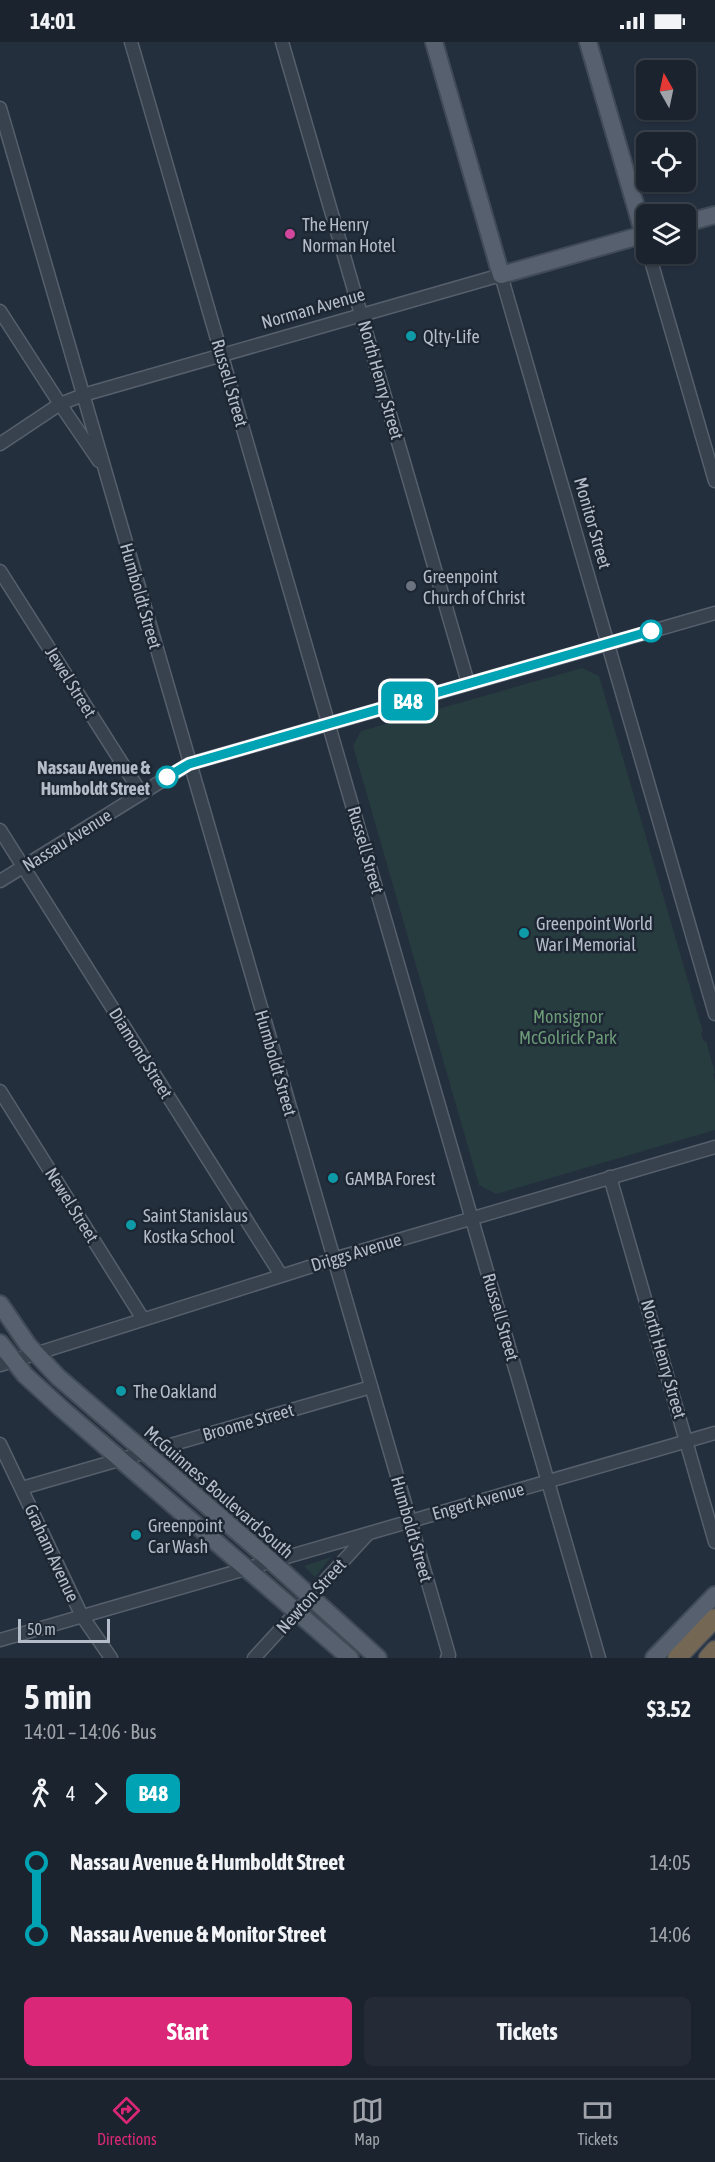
<!DOCTYPE html>
<html lang="en">
<head>
<meta charset="utf-8">
<style>
	:root { --surface:#1b232e; --page:#242b36; --text:#f1f3f6; --muted:#a0a4aa; --line:#39404a; --accent:#db2777 }
	body { margin:0; font-family:"Asap Condensed",sans-serif; background:var(--page); color:var(--text); height:100vh; display:flex; flex-direction:column; font-size:22px; white-space:nowrap }
	* { box-sizing:border-box; margin:0 }
	p { font-size:20px; color:var(--muted) }
	.icon { flex:none; width:33px; height:33px; fill:none; stroke:currentColor; stroke-width:2; stroke-linecap:round; stroke-linejoin:round }
	.map { position:relative; height:1616px; overflow:hidden }
	.panel { display:flex; flex-direction:column; background:var(--surface); flex:1 }
	.panel>* { flex:none }
	.badge { padding:0 12px; border-radius:9px; font-size:21px; line-height:39px }
	.needle { width:39px; rotate:351deg }
	.tools { position:absolute; left:636px; top:18px; display:grid; gap:12px }
	.tools a { display:grid; place-items:center; width:60px; height:60px; border-radius:9px; background:var(--surface); box-shadow:0 2px 4px #0004,0 0 0 2px var(--line); font-size:30px }
	.scale { position:absolute; left:18px; bottom:15px; width:92px; box-sizing:border-box; padding-left:6px; border:3px solid #b4bcc9; border-top:0; font-size:16px; line-height:21px; white-space:nowrap; color:#b4bcc9; -webkit-text-stroke:4px #1d2633; paint-order:stroke }
	.map>.badge { position:absolute; translate:-50% -50%; box-shadow:0 0 0 3px #fff }
	.legs { display:flex; align-items:center; gap:9px; height:66px; padding:0 24px; font-size:20px }
	.legs p { margin-inline-start:auto }
	.head { display:flex; align-items:center; justify-content:space-between; height:102px; padding:0 24px }
	h1 { font-size:33px; font-weight:700; line-height:45px }
	.action { display:flex; gap:12px; margin-top:auto; padding:12px 24px }
	.action a { flex:1; height:69px; border-radius:9px; background:var(--accent); color:#fff; font-size:24px; font-weight:700; line-height:69px; text-align:center }
	.action a+a { background:var(--page); color:var(--text) }
	ul { padding:0 24px; list-style:none }
	li { display:flex; align-items:center; gap:21px; height:72px; font-size:22px }
	li i { display:grid; place-items:center; width:9px; height:100%; margin:0 8px; background:currentColor }
	li i::after { content:''; width:15px; height:15px; margin:-8px; border:4px solid; border-radius:50%; background:var(--surface) }
	li p { margin-inline-start:auto }
	li:first-child i { background:linear-gradient(#0000 50%,currentColor 0) }
	li:last-child i { background:linear-gradient(currentColor 50%,#0000 0) }
	.status { display:flex; justify-content:space-between; align-items:center; height:42px; padding:0 30px; background:var(--surface); direction:ltr }
	.status svg { height:16px; fill:currentColor }
	.tab-bar { display:flex; justify-content:space-around; align-items:center; height:84px; border-top:2px solid var(--line); background:var(--surface); font-size:16px; color:var(--muted) }
	.tab-bar a { display:grid; justify-items:center; gap:3px }
	.tab-bar .active { color:var(--accent) }
	.map>svg:first-child { display:block }
</style>
</head>
<body>
<div class="status"><b>14:01</b><svg viewBox="0 0 49 12"><path d="M0 12V9h3v3zM5 12V6h3v6zM10 12V3h3v9zM15 12V0h3v12zM26 1h20v11H26zM47 4h2v5h-2z"/></svg></div>
<div class="map">
<svg width="715" height="1616" viewBox="0 0 715 1616">
	<rect width="100%" height="100%" fill="#242f3e"/>
	<g fill="#263c3f">
		<polygon points="582,626 599,634 703,990 701,991 704,1000 706,999 715,1031 713,1032 715,1039 715,1088 496,1152 479,1143 353,704 361,689"/>
		<polygon points="331,1515 315,1535 304,1524"/>
	</g>
	<g fill="none" stroke-linecap="round" stroke-linejoin="round">
		<g stroke="#565f6c" stroke-width="15">
			<g id="minor">
				<polyline points="131,0 599,1616"/>
				<polyline points="282,0 468,641"/>
				<polyline points="0,66 449,1613 447,1616"/>
				<polyline points="649,212 715,439"/>
				<polyline points="0,269 60,362 99,419"/>
				<polyline points="0,402 60,362 83,353 501,233 715,972"/>
				<polyline points="0,529 141,751"/>
				<polyline points="0,788 281,1233"/>
				<polyline points="0,839 189,722 715,571"/>
				<polyline points="0,1049 143,1277"/>
				<polyline points="610,1135 715,1500"/>
				<polyline points="0,1323 344,1214 715,1105"/>
				<polyline points="0,1402 82,1574 111,1616"/>
				<polyline points="22,1446 371,1345"/>
				<polyline points="0,1598 715,1391"/>
				<polyline points="254,1616 367,1493"/>
			</g>
		</g>
		<g stroke="#414a57" stroke-width="20">
			<g id="major">
				<polyline points="434,0 501,233 646,192"/>
				<polyline points="588,0 644,193"/>
				<polyline points="686,181 715,173"/>
				<polyline points="0,1262 28,1303 58,1335 270,1518 378,1616"/>
				<polyline points="0,1301 25,1333 61,1366 350,1616"/>
				<polyline points="654,1616 715,1553"/>
			</g>
		</g>
		<g stroke="#434c59" stroke-width="21">
			<g id="highway">
				<polyline points="677,1616 715,1576"/>
				<polyline points="708,1616 715,1608"/>
			</g>
		</g>
		<use href="#minor" stroke="#38414e" stroke-width="12"/>
		<use href="#major" stroke="#56606e" stroke-width="16"/>
		<use href="#highway" stroke="#746855" stroke-width="18"/>
	</g>
	<g fill="none" stroke-linecap="round" stroke-linejoin="round">
		<g stroke="#fff" stroke-width="14">
			<polyline id="line-1" points="167,735 189,722 651,589"/>
		</g>
		<use href="#line-1" stroke="#00a3b4" stroke-width="9"/>
	</g>
	<circle fill="#d1479c" stroke="#1d2633" stroke-width="2" cx="290" cy="192" r="6"/>
	<g fill="#0f9aa8" stroke="#1d2633" stroke-width="2">
		<circle cx="411" cy="294" r="6"/>
		<circle cx="524" cy="891" r="6"/>
		<circle cx="333" cy="1136" r="6"/>
		<circle cx="131" cy="1183" r="6"/>
		<circle cx="121" cy="1349" r="6"/>
		<circle cx="136" cy="1493" r="6"/>
	</g>
	<circle fill="#6b7280" stroke="#1d2633" stroke-width="2" cx="411" cy="544" r="6"/>
	<g fill="#fff" stroke="#00a3b4" stroke-width="3">
		<circle cx="651" cy="589" r="10"/>
		<circle cx="167" cy="735" r="10"/>
	</g>
	<g text-anchor="middle" dominant-baseline="central" stroke-width="5" stroke-linejoin="round" paint-order="stroke">
		<g font-size="18" fill="#b4bcc9" stroke="#1d2633" text-anchor="start">
			<text x="302" y="182">The Henry<tspan x="302" dy="21">Norman Hotel</tspan></text>
			<text x="423" y="294">Qlty-Life</text>
			<text x="423" y="534">Greenpoint<tspan x="423" dy="21">Church of Christ</tspan></text>
			<text x="536" y="881">Greenpoint World<tspan x="536" dy="21">War I Memorial</tspan></text>
			<text x="345" y="1136">GAMBA Forest</text>
			<text x="143" y="1173">Saint Stanislaus<tspan x="143" dy="21">Kostka School</tspan></text>
			<text x="133" y="1349">The Oakland</text>
			<text x="148" y="1483">Greenpoint<tspan x="148" dy="21">Car Wash</tspan></text>
		</g>
		<g font-size="18" fill="#b4bcc9" stroke="#1d2633">
			<text transform="translate(313 266) rotate(-16)">Norman Avenue</text>
			<text transform="translate(381 338) rotate(74)">North Henry Street</text>
			<text transform="translate(230 341) rotate(74)">Russell Street</text>
			<text transform="translate(593 481) rotate(74)">Monitor Street</text>
			<text transform="translate(141 554) rotate(74)">Humboldt Street</text>
			<text transform="translate(71 640) rotate(58)">Jewel Street</text>
			<text transform="translate(67 798) rotate(-32)">Nassau Avenue</text>
			<text transform="translate(366 808) rotate(74)">Russell Street</text>
			<text transform="translate(141 1011) rotate(58)">Diamond Street</text>
			<text transform="translate(276 1021) rotate(74)">Humboldt Street</text>
			<text transform="translate(72 1163) rotate(58)">Newel Street</text>
			<text transform="translate(356 1210) rotate(-17)">Driggs Avenue</text>
			<text transform="translate(501 1275) rotate(74)">Russell Street</text>
			<text transform="translate(664 1317) rotate(74)">North Henry Street</text>
			<text transform="translate(248 1380) rotate(-16)">Broome Street</text>
			<text transform="translate(219 1450) rotate(41)">McGuinness Boulevard South</text>
			<text transform="translate(478 1459) rotate(-16)">Engert Avenue</text>
			<text transform="translate(412 1487) rotate(74)">Humboldt Street</text>
			<text transform="translate(52 1511) rotate(65)">Graham Avenue</text>
			<text transform="translate(311 1554) rotate(-48)">Newton Street</text>
		</g>
		<g font-size="18" font-weight="bold" fill="#b4bcc9" stroke="#1d2633" text-anchor="end">
			<text x="150" y="725">Nassau Avenue &amp;<tspan x="150" dy="21">Humboldt Street</tspan></text>
		</g>
		<g font-size="18" fill="#6b9a76" stroke="#1d2633">
			<text x="568" y="974">Monsignor<tspan x="568" dy="21">McGolrick Park</tspan></text>
		</g>
	</g>
</svg>
<div class="tools">
<a><svg class="needle" viewBox="-14 -14 28 28"><path d="M0-13l5 13h-10z" fill="#e53935"/><path d="M0 13l5-13h-10z" fill="#a0a4aa"/></svg></a>
<a><svg class="icon" aria-label="locate" viewBox="0 0 24 24"><circle cx="12" cy="12" r="6"/><path d="M12 2v4M12 18v4M2 12h4M18 12h4"/></svg></a>
<a><svg class="icon" aria-label="layers" viewBox="0 0 24 24"><path d="M12 4l9 5-9 5-9-5zM3 14l9 5 9-5"/></svg></a>
</div>
<div class="scale">50 m</div>
<b class="badge" style="left:408px;top:659px;background:#00a3b4;color:#fff">B48</b>
</div>
<section class="panel">
<div class="head"><div><h1>5 min</h1><p>14:01 – 14:06 · Bus</p></div><b>$3.52</b></div>
<div class="legs"><svg class="icon" aria-label="walk" viewBox="0 0 24 24"><circle cx="13" cy="4" r="2"/><path d="M13 8l-2 6 4 7M11 14l-3 7M7 12l3-4h3l4 4"/></svg>4<svg class="icon" aria-label="forward" viewBox="0 0 24 24"><path d="M9 5l7 7-7 7"/></svg><b class="badge" style="background:#00a3b4;color:#fff">B48</b></div>
<ul>
<li><i style="color:#00a3b4"></i><b>Nassau Avenue &amp; Humboldt Street</b><p>14:05</p></li>
<li><i style="color:#00a3b4"></i><b>Nassau Avenue &amp; Monitor Street</b><p>14:06</p></li>
</ul>
<div class="action"><a>Start</a><a>Tickets</a></div>
</section>
<nav class="tab-bar">
<a class="active"><svg class="icon" aria-label="directions" viewBox="0 0 24 24"><path d="M12 3l9 9-9 9-9-9zM9 14v-3h6M13 9l2 2-2 2"/></svg>Directions</a>
<a><svg class="icon" aria-label="map" viewBox="0 0 24 24"><path d="M3 6l6-2 6 2 6-2v14l-6 2-6-2-6 2zM9 4v14M15 6v14"/></svg>Map</a>
<a><svg class="icon" aria-label="tickets" viewBox="0 0 24 24"><path d="M3 7h18v10H3zM15 7v10"/></svg>Tickets</a>
</nav>
</body>
</html>
